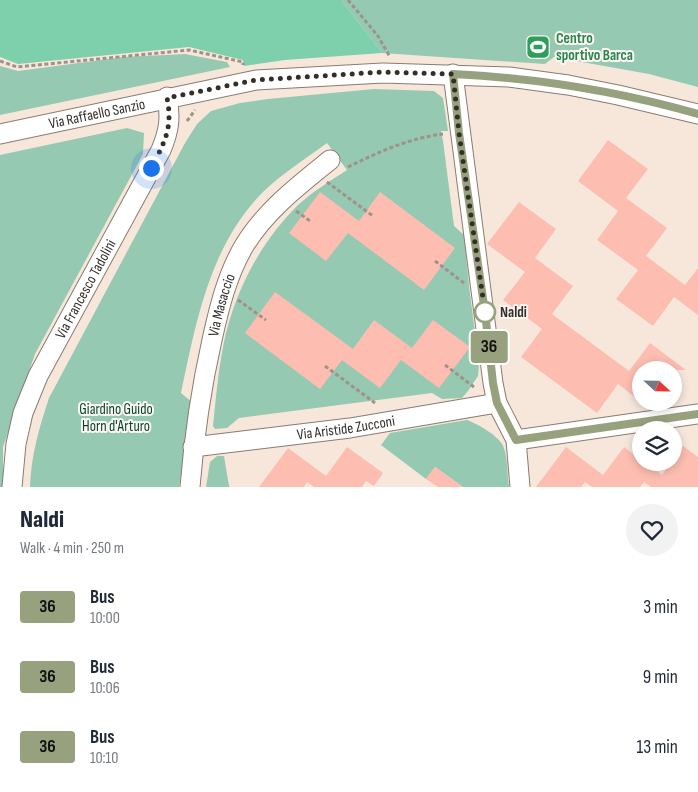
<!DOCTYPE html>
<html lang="en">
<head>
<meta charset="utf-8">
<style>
	:root { --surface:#fff; --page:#f2f2f3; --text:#1f2937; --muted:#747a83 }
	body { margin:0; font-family:"Sofia Sans Condensed",sans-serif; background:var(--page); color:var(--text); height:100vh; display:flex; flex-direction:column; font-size:19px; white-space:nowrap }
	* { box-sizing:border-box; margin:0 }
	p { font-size:16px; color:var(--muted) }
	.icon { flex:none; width:28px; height:28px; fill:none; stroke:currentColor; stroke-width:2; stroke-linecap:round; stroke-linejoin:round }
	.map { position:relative; height:487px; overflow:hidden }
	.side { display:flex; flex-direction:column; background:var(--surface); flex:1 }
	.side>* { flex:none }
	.badge { padding:0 10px; border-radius:4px; font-size:18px; line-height:32px }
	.needle { width:32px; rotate:112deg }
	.fabs { position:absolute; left:632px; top:361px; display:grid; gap:10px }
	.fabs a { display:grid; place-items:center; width:50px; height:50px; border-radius:50%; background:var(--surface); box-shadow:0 2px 8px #0003; font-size:25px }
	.you { position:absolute; width:25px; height:25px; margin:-12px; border:4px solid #fff; border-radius:50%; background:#1a73e8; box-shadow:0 0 0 8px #1a73e833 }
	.map>.badge { position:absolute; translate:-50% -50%; box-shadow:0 0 0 2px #fff }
	.round { display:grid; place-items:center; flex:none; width:52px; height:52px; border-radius:26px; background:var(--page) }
	.headline { display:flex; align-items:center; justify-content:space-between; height:85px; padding:0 20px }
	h1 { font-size:24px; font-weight:800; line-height:38px }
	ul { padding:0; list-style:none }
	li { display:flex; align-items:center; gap:15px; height:70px; padding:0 20px }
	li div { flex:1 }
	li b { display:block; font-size:19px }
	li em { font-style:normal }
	li .badge { min-width:55px; font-weight:700; text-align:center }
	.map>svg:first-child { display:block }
</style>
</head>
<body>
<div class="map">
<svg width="698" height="487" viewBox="0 0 698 487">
	<rect width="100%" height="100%" fill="#f7e7db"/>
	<g fill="#96c9b1">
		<polygon points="341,0 698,0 698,87 649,74 554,57 545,64 382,53"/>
		<polygon points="185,54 227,62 230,67 0,115 0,66 18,71 124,57"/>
		<path d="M374 89 434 91 443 98 448 131H441L443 141 454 226 464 235 469 286 479 364 478 376 468 391 462 398 442 399 432 393 239 418 227 428 215 429 213 426C216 399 218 370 224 342 235 291 260 243 297 206 312 192 330 181 347 170L327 143C307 158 280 175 263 192 210 245 196 322 181 393L192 402 179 487H30C31 456 39 428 49 398L185 143 197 124 211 111 240 103 268 99Z"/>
		<polygon points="127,128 144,133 143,154 35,354 3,447 3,487 0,487 0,155"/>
		<path d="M467 420C478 424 501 437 504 448 508 460 507 475 509 487H463L435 467 426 479 381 445 390 433Z"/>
		<polygon points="217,456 224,456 229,486 230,487 206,487 210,462"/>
	</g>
	<polygon fill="#7ecfac" points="0,0 341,0 382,53 285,60 244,66 243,60 189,47 18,64 0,57"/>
	<g fill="#fdbeb1">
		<polygon points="608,140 648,169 626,198 667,228 646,256 685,285 698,268 698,315 674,297 653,326 616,299 638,270 597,240 618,211 578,181"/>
		<polygon points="320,192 359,221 380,192 455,248 424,290 348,233 326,261 289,233"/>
		<polygon points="519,202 556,229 535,258 573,286 552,314 629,371 650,343 686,370 641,370 641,402 618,384 597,413 521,357 542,329 503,300 525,272 487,244"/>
		<polygon points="275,292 353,349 374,320 412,348 433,320 470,347 439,388 401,360 380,388 342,360 320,389 245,333"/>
		<polygon points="683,446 698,457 698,487 651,487 644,482 640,487 592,487 585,482 581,487 536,487 566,447 603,475 624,447 641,460 641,462 645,462 662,475 671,462 674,462 674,459"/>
		<polygon points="347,447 383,473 374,486 366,481 362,487 314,487 307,482 304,487 259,487 288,448 326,476"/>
		<polygon points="435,467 463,487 438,487 426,479"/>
	</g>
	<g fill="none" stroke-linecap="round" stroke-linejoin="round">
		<g stroke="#897b70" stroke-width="21">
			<g id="minor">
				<polyline points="453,74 493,383 497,403 516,440 520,487"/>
				<path id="s1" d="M0 134 256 80 383 73 509 77 568 85 618 95 698 114"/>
				<polyline points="516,440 698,414"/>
				<path id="s2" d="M193 447 350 428 497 403"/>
				<path id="s3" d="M12 487 16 444 23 413 38 376 161 150C169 131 171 118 167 97"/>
				<path id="s4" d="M190 487C194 437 201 389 212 340 219 308 227 275 244 246 265 211 299 185 330 160"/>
			</g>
		</g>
		<g stroke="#9e9289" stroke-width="3" stroke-dasharray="4 2.5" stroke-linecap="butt">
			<polyline points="348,0 378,36 390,57"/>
			<polyline points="0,61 17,67 189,50 243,62 243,65"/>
			<polyline points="187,121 195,110"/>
			<path d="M348 167C378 152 410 138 443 134"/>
			<polyline points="327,182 373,216"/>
			<polyline points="296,211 310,221"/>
			<polyline points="435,261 464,283"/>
			<polyline points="238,300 266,320"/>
			<polyline points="445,365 474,387"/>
			<polyline points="325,366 375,403"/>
		</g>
		<use href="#minor" stroke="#fff" stroke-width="19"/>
	</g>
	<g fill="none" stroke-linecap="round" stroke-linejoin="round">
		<g stroke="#fff" stroke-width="11">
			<path id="line" d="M698 114C618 91 536 78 453 74L459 133 485 312 493 383 497 403 516 440 698 414"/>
		</g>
		<use href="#line" stroke="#97a17d" stroke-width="8"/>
		<path stroke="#342e29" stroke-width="5" stroke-dasharray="0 9" d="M151 168C165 142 173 127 167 98L256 80 383 72 453 74 459 133 485 312"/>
	</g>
	<defs>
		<g id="stadium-square" transform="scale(1.25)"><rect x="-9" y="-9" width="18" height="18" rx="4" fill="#2e9e5b" stroke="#fdf6f2"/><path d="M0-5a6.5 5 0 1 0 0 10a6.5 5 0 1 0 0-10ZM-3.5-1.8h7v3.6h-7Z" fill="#fff"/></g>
	</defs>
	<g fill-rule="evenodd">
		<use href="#stadium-square" x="538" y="47"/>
	</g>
	<circle fill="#fff" stroke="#97a17d" stroke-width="2.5" cx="485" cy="312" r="10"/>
	<g text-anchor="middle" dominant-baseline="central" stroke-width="4" stroke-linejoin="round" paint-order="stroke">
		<g font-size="15" font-weight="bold" fill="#27864d" stroke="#fdf6f2" text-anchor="start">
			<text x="556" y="38">Centro<tspan x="556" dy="17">sportivo Barca</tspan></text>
		</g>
		<g font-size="15" fill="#342e29" stroke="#fdf6f2">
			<text stroke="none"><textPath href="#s1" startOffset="99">Via Raffaello Sanzio</textPath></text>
			<text stroke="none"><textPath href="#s3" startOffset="214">Via Francesco Tadolini</textPath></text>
			<text stroke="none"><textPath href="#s4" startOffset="185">Via Masaccio</textPath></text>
			<text stroke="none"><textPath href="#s2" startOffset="154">Via Aristide Zucconi</textPath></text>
		</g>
		<g font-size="15" font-weight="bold" fill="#342e29" stroke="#fdf6f2" text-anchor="start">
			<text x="500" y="312">Naldi</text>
		</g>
		<g font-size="15" fill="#004630" stroke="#fdf6f2">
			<text x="116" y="409">Giardino Guido<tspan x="116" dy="17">Horn d'Arturo</tspan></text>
		</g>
	</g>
</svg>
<div class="fabs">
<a><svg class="needle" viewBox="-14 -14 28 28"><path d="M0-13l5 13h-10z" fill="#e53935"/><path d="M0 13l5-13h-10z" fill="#747a83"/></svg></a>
<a><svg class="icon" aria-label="layers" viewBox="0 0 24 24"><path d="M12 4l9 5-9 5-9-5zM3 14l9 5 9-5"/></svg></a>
</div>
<div class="you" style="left:151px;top:168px"></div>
<b class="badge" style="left:489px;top:347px;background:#97a17d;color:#111">36</b>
</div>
<section class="side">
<div class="headline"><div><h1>Naldi</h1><p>Walk · 4 min · 250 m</p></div><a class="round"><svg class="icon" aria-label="heart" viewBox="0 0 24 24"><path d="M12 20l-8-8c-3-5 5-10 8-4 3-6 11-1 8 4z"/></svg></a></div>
<ul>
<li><span class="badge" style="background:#97a17d;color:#111">36</span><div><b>Bus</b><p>10:00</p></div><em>3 min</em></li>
<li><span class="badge" style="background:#97a17d;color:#111">36</span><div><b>Bus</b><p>10:06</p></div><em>9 min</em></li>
<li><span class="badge" style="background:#97a17d;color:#111">36</span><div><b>Bus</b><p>10:10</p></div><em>13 min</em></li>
</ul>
</section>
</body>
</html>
